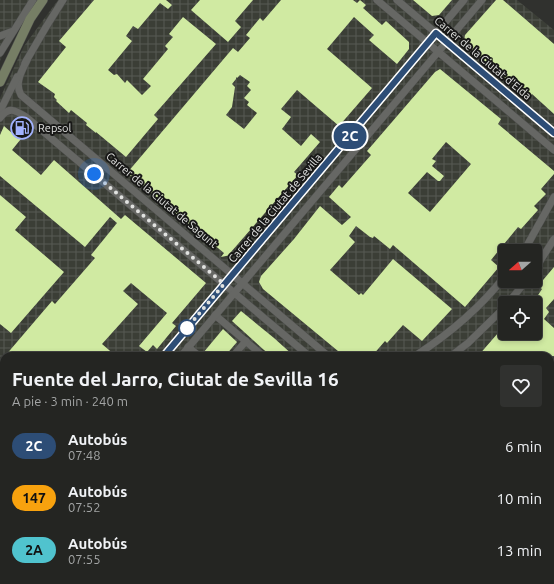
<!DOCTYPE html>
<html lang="es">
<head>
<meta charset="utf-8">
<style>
	:root { --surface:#242522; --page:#30312f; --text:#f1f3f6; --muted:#a3a5a5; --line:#414240 }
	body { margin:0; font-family:Ubuntu,sans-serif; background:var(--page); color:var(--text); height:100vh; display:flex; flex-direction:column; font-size:15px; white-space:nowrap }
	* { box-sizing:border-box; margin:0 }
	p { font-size:13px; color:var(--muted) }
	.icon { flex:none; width:22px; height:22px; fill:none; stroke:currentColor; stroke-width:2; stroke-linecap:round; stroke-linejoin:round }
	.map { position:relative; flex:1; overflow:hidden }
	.sheet { position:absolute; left:0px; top:352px; width:554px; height:232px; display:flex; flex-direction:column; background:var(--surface); border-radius:12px 12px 0 0; box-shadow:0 2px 6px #0003,0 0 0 1px var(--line) }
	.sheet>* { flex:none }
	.badge { padding:0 8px; border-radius:13px; font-size:14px; line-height:26px }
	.needle { width:26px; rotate:249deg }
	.buttons { position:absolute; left:498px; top:244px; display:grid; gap:8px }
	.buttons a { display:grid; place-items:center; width:44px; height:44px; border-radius:4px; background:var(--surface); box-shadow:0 2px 6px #0003,0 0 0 1px var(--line); font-size:20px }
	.you { position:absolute; width:20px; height:20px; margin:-10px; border:3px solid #fff; border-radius:50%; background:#1a73e8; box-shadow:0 0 0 6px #1a73e833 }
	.map>.badge { position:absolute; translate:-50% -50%; box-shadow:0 0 0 2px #fff }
	.round { display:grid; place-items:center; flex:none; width:42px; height:42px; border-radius:4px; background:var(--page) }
	.overview { display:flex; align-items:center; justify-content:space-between; height:68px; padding:0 12px }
	h1 { font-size:19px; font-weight:700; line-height:30px }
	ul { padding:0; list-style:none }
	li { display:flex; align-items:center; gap:12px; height:52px; padding:0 12px }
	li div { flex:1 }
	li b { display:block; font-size:15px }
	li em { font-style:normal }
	li .badge { min-width:44px; font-weight:700; text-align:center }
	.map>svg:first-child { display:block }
</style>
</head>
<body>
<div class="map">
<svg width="554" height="584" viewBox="0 0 554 584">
	<defs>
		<pattern id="industrial-grid" width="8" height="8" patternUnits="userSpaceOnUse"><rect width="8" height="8" fill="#3b3e36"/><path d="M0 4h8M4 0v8" fill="none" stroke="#575a53"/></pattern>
	</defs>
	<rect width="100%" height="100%" fill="#30312e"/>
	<g fill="url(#industrial-grid)" fill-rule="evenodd">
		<polygon points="0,0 36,0 5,49 0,61"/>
		<path d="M58 0H517L554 30V584H0V98L24 46ZM505 251H535V281H505ZM505 303H535V333H505ZM4 356H550V580H4Z"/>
	</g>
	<g fill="#d0eaa2" fill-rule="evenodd">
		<polygon points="94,0 166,0 172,5 168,9 160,3 138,29 133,26 126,36 132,41 108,70 114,75 117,74 125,83 127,80 142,95 151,86 143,79 168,49 165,46 173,37 169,34 183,17 216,44 154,115 158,119 126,157 96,132 96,133 86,125 87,123 71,110 69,113 56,101 57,100 54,97 55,94 38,82 66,47 59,41"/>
		<polygon points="200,0 253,0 235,21 241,27 228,42 191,10"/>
		<path d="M281 0H353L357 3 360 0 366 5 363 8 382 25 386 21 409 42V49L397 64 369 40 374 35 354 17 327 49 372 88 339 126 297 90 281 109 291 117 282 129 301 146 311 134 320 142 294 172 298 175 231 252V255L221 257 224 253 127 173 233 48 238 52 250 38 246 35 260 18 263 21ZM240 75 250 82 247 86 251 90 244 98 249 102 247 105 257 113 244 129 226 115 232 107 235 87 232 84 236 79V77L237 78Z"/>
		<polygon points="413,0 452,0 439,15 432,16"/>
		<polygon points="496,0 503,0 554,44 554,114 532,94 529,98 466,45 464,41 465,35"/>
		<path d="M440 69 501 119 498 124 554 171V174L541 189 546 194 534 206 538 210 521 229 518 227 491 260 499 267 465 307 393 245 390 249 374 236 373 238 370 237 356 226 349 236 355 242 330 270 359 295 361 293 363 295 393 259 452 309 422 341 403 325 387 343 385 341 372 356H344L263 289 259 282 261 276 294 239 320 206 342 225 351 217 329 197 339 185 342 188 371 155 367 151 435 72ZM446 142 471 164 430 212 408 193 427 172 438 181H440L444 176 432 166 436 161 432 159Z"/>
		<polygon points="22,123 29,129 12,150 41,175 54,160 121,219 125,215 206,283 172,323 176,326 157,349 153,345 147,352 139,346 167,313 131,283 123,291 138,304 102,344 116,356 5,356 52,301 55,304 95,258 91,255 117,223 110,217 85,247 0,176 0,135 4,126 13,134"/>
		<polygon points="0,195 26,217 15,230 64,272 11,333 0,324"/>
		<polygon points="554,267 554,299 546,308 549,312 544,319 554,328 554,356 478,356 505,325 505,333 535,333 535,303 533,303 542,289 538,286"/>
		<polygon points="241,311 274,338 294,356 272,356 264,350 232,321"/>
		<polygon points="223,329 237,342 225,356 204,356 203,353"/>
	</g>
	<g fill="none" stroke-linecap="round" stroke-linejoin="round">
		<g stroke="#4c4d4b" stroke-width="8">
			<g id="street">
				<polyline points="377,0 554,150"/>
				<polyline points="397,0 554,133"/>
				<polyline points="0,36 13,31"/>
				<polyline points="0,53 33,0"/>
				<path d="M27 60C22 71 14 83 21 95L328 356"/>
				<polyline points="25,63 46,27 63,0"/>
				<polyline points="0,111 17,77"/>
				<path d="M0 118C9 106 15 110 26 117L309 356"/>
				<polyline points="524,251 554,197"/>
				<polyline points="535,269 554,239"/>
				<polyline points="508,303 526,281"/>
				<polyline points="215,315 263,356"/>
				<polyline points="188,347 199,356"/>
				<polyline points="164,356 464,0"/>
				<polyline points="181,356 482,0"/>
				<polyline points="233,356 246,341"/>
				<path d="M415 356C449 334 480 308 505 276"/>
				<polyline points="451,356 468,343 505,307"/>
				<polyline points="550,476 554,465"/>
				<polyline points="0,491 4,494"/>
				<polyline points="0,508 4,512"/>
				<polyline points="0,549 4,545"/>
				<polyline points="0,570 4,565"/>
				<polyline points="85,580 89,584"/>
				<polyline points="105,580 110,584"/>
				<polyline points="156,584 160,580"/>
				<polyline points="174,584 177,580"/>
				<polyline points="291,584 292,580"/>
				<polyline points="313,584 314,580"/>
				<polyline points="511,584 512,580"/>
			</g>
		</g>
		<g stroke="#4c4d4b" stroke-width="10">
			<polyline id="secondary" points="0,82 30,19 43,0"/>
		</g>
		<use href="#street" stroke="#666764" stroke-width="7"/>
		<use href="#secondary" stroke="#767e65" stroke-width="9"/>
		<g stroke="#9a9b99" stroke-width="3.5">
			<polyline id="rail" points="549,584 554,571"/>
		</g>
		<use href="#rail" stroke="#181817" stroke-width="2" stroke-dasharray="6" stroke-linecap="butt"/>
	</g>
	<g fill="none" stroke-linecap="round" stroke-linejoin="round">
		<g stroke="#fff" stroke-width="9">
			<polyline id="line" points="164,356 436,33 554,133"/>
		</g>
		<use href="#line" stroke="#2d4d76" stroke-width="6"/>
		<polyline stroke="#e1e2e0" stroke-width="4" stroke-dasharray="0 7.2" points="94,174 224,284 187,328"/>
	</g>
	<defs>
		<g id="fuel-ring" transform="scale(1.15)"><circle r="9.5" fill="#181817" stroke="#a2b2fd" stroke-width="1.5"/><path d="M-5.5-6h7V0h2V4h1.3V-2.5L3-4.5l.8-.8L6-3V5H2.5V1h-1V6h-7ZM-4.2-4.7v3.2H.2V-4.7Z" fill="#a2b2fd"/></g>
	</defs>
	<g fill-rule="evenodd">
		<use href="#fuel-ring" x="22" y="128"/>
	</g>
	<circle fill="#fff" stroke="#2d4d76" stroke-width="2" cx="187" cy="328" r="8"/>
	<g text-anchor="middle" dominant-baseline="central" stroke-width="4" stroke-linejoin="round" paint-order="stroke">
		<g font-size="11" fill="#e1e2e0" stroke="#181817">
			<text transform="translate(483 58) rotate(40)">Carrer de la Ciutat d'Elda</text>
			<text transform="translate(162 200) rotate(40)">Carrer de la Ciutat de Sagunt</text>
			<text transform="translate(275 208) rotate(-50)">Carrer de la Ciutat de Sevilla</text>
		</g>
		<g font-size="11" fill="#e1e2e0" stroke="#181817" text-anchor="start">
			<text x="38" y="128">Repsol</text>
		</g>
	</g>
</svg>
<div class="buttons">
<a><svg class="needle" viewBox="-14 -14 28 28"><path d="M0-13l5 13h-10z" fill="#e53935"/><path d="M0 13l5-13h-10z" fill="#a3a5a5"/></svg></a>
<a><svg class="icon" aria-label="locate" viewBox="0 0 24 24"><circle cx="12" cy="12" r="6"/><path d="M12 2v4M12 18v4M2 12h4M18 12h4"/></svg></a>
</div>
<div class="you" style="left:94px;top:174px"></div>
<b class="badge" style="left:350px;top:136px;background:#2d4d76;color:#fff">2C</b>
<section class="sheet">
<div class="overview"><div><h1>Fuente del Jarro, Ciutat de Sevilla 16</h1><p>A pie · 3 min · 240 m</p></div><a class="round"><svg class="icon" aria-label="heart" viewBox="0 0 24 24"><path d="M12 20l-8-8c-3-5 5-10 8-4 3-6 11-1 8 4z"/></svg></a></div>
<ul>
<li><span class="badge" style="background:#2d4d76;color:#fff">2C</span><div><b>Autobús</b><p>07:48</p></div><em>6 min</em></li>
<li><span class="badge" style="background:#f8a20e;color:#111">147</span><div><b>Autobús</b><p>07:52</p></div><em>10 min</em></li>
<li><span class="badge" style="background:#50c3ce;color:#111">2A</span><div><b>Autobús</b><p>07:55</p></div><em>13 min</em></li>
</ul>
</section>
</div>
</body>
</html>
